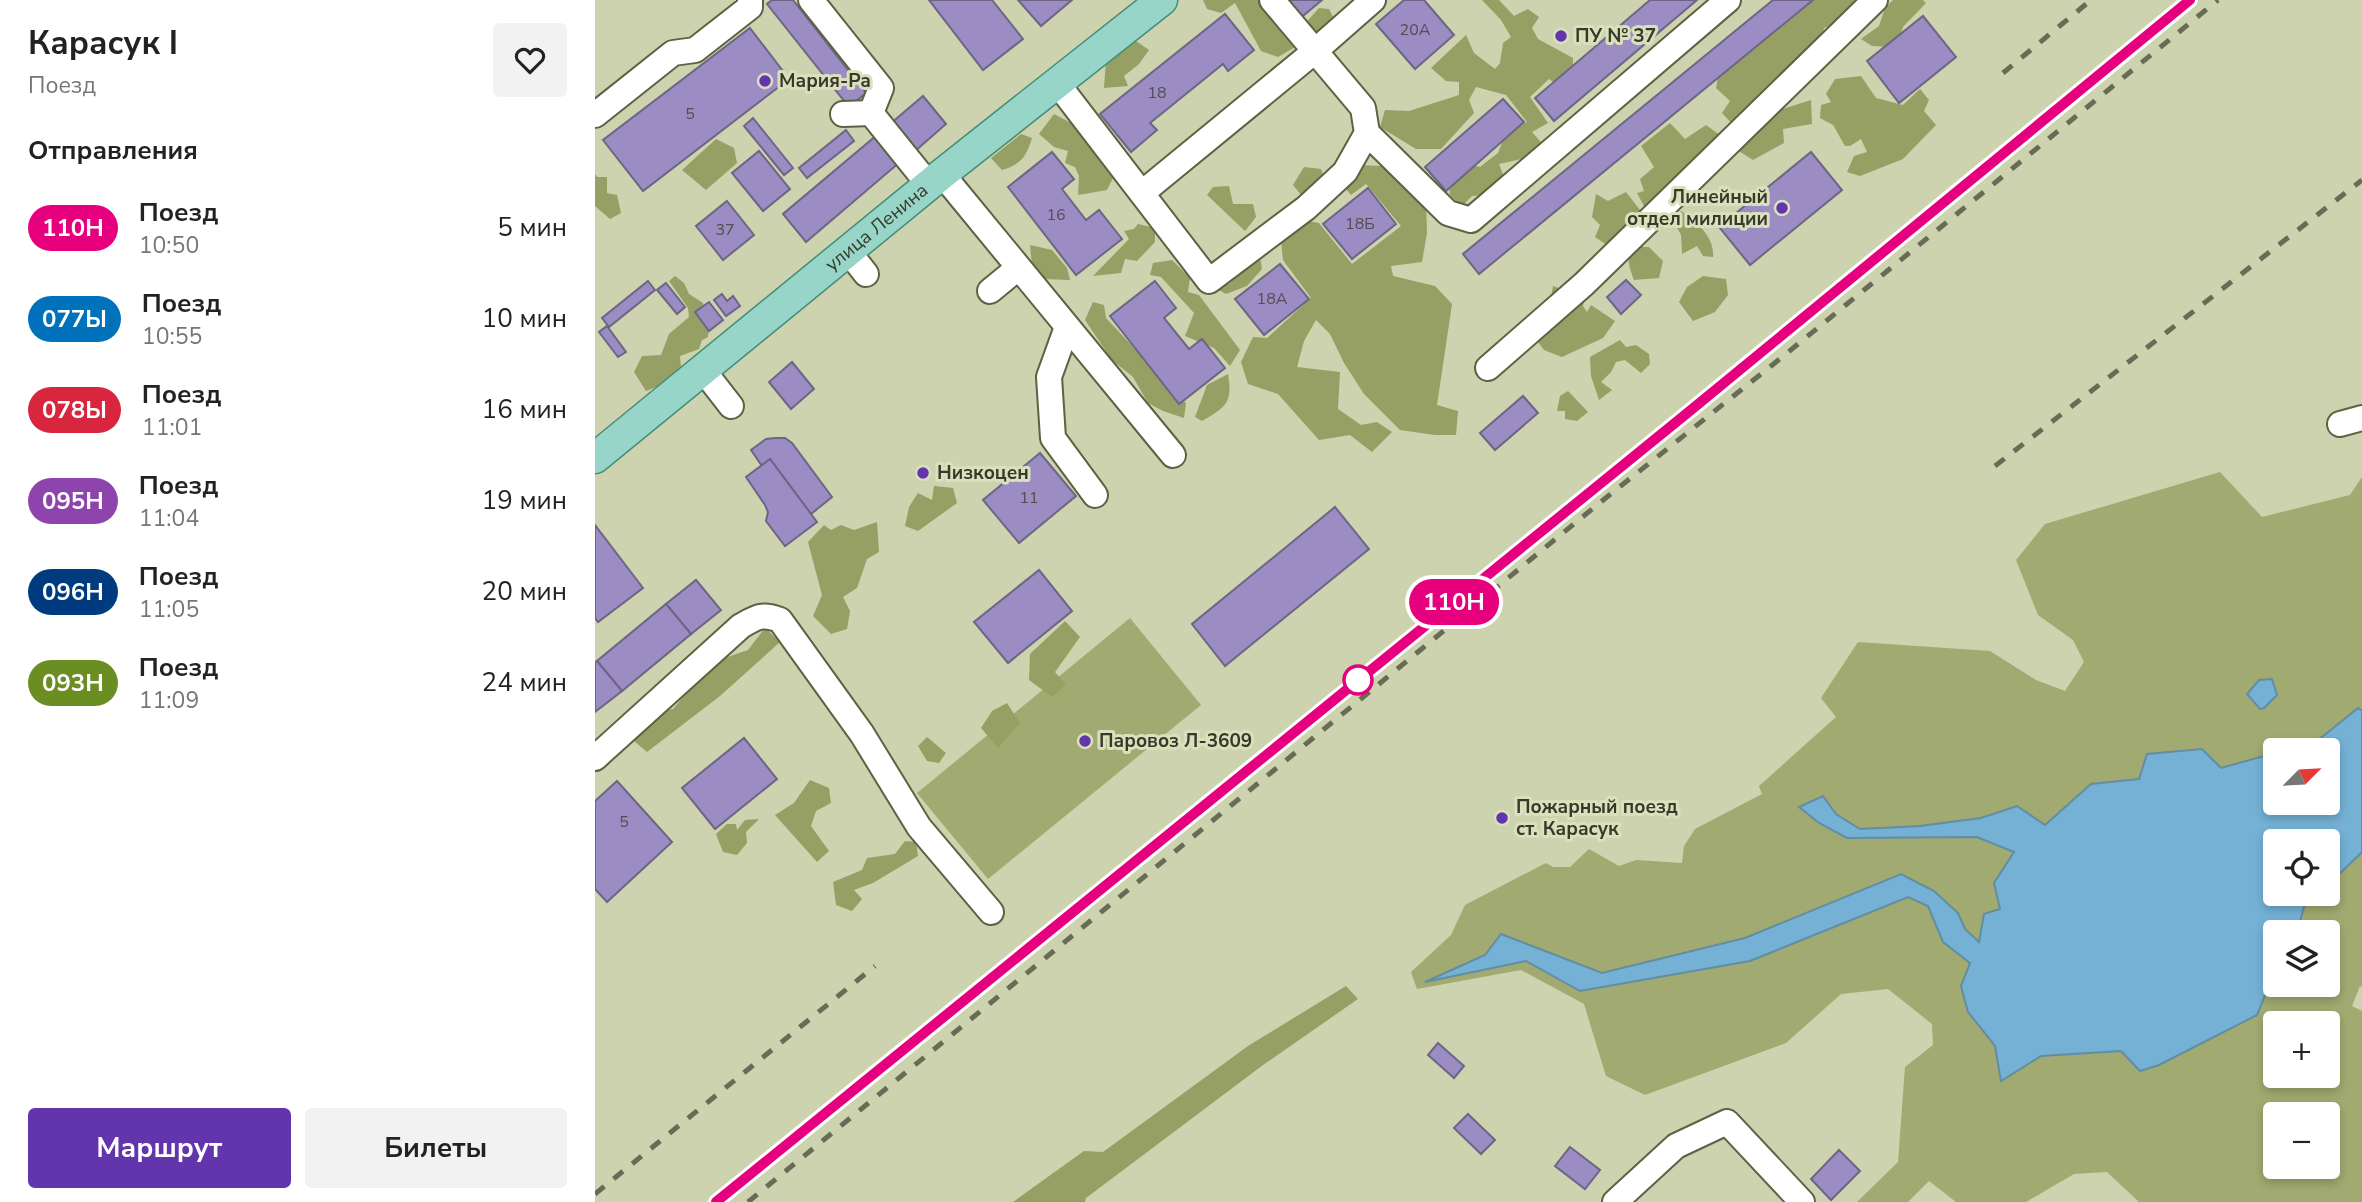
<!DOCTYPE html>
<html lang="ru">
<head>
<meta charset="utf-8">
<style>
	:root { --surface:#fff; --page:#f2f2f2; --text:#222; --muted:#767676; --accent:#6235ac }
	body { margin:0; font-family:"Nunito Sans",sans-serif; background:var(--page); color:var(--text); height:100vh; display:flex; flex-direction:column; font-size:26px; white-space:nowrap }
	* { box-sizing:border-box; margin:0 }
	p { font-size:23px; color:var(--muted) }
	.icon { flex:none; width:38px; height:38px; fill:none; stroke:currentColor; stroke-width:2; stroke-linecap:round; stroke-linejoin:round }
	.map { position:relative; flex:1; overflow:hidden }
	.details { display:flex; flex-direction:column; background:var(--surface); width:595px }
	.details>* { flex:none }
	.badge { padding:0 14px; border-radius:23px; font-size:24px; line-height:46px }
	.needle { width:46px; rotate:66deg }
	.controls { position:absolute; left:1668px; top:738px; display:grid; gap:14px }
	.controls a { display:grid; place-items:center; width:77px; height:77px; border-radius:7px; background:var(--surface); box-shadow:0 4px 10px #0003; font-size:35px }
	.map>.badge { position:absolute; translate:-50% -50%; box-shadow:0 0 0 4px #fff }
	h2 { padding:0 28px; font-size:26px; line-height:63px }
	.round { display:grid; place-items:center; flex:none; width:74px; height:74px; border-radius:7px; background:var(--page) }
	.overview { display:flex; align-items:center; justify-content:space-between; height:119px; padding:0 28px }
	h1 { font-size:33px; font-weight:700; line-height:52px }
	.button { display:flex; gap:14px; margin-top:auto; padding:14px 28px }
	.button a { flex:1; height:80px; border-radius:7px; background:var(--accent); color:#fff; font-size:28px; font-weight:700; line-height:80px; text-align:center }
	.button a+a { background:var(--page); color:var(--text) }
	ul { padding:0; list-style:none }
	li { display:flex; align-items:center; gap:21px; height:91px; padding:0 28px }
	li div { flex:1 }
	li b { display:block; font-size:26px }
	li em { font-style:normal }
	li .badge { min-width:77px; font-weight:700; text-align:center }
	main { display:flex; flex:1; min-height:0 }
	.map>svg:first-child { display:block }
</style>
</head>
<body>
<main>
<section class="details">
<div class="overview"><div><h1>Карасук I</h1><p>Поезд</p></div><a class="round"><svg class="icon" aria-label="heart" viewBox="0 0 24 24"><path d="M12 20l-8-8c-3-5 5-10 8-4 3-6 11-1 8 4z"/></svg></a></div>
<h2>Отправления</h2>
<ul>
<li><span class="badge" style="background:#e6007e;color:#fff">110Н</span><div><b>Поезд</b><p>10:50</p></div><em>5 мин</em></li>
<li><span class="badge" style="background:#0072bc;color:#fff">077Ы</span><div><b>Поезд</b><p>10:55</p></div><em>10 мин</em></li>
<li><span class="badge" style="background:#d7263d;color:#fff">078Ы</span><div><b>Поезд</b><p>11:01</p></div><em>16 мин</em></li>
<li><span class="badge" style="background:#8e44ad;color:#fff">095Н</span><div><b>Поезд</b><p>11:04</p></div><em>19 мин</em></li>
<li><span class="badge" style="background:#003b80;color:#fff">096Н</span><div><b>Поезд</b><p>11:05</p></div><em>20 мин</em></li>
<li><span class="badge" style="background:#6b8e23;color:#fff">093Н</span><div><b>Поезд</b><p>11:09</p></div><em>24 мин</em></li>
</ul>
<div class="button"><a>Маршрут</a><a>Билеты</a></div>
</section>
<div class="map">
<svg width="1767" height="1202" viewBox="0 0 1767 1202">
	<rect width="100%" height="100%" fill="#ccd3ae"/>
	<g fill="#a1aa70" fill-rule="evenodd">
		<path d="M1625 472 1667 517 1755 495 1767 477V711L1763 708 1722 741 1680 751V753L1626 768 1607 749 1552 754 1544 779 1496 784 1450 826 1421 806 1386 818 1325 826 1265 829 1241 815 1228 796 1204 807 1224 823 1252 838 1382 837 1419 852 1399 882 1405 909 1384 942 1370 929 1363 913 1339 891 1306 874 1150 938 1007 973 907 934 890 955 834 980 931 961 986 991 1155 961 1313 897 1333 906 1348 942 1375 963 1366 986 1373 1012 1400 1046 1406 1081 1446 1056 1526 1051 1545 1071 1564 1065 1662 1015 1680 971V985H1732V933H1702L1709 907 1722 894H1732L1733 885 1767 852V987L1765 986 1757 1006 1767 1011V1202H1544L1512 1172 1479 1174 1431 1202H1361L1334 1181 1313 1202H1262L1303 1162 1310 1067 1338 1045 1337 1024 1293 989 1246 994 1191 1043 1050 1095 1011 1076 989 1004 926 970 822 989 816 972 856 935 870 905 951 863 958 867H975L994 849 1024 866 1041 860 1087 863 1089 846 1100 829 1167 794 1164 786 1241 717 1226 698 1263 642 1395 651 1441 680 1470 691 1489 662 1478 640 1443 615 1421 560 1450 524ZM1680 1024H1732V1076H1680ZM1680 1115H1732V1167H1680Z"/>
		<polygon points="535,618 606,705 393,879 322,793"/>
	</g>
	<g fill="#969f64">
		<polygon points="608,0 682,0 695,16 690,37 702,46 683,57 666,51 640,3 626,13 612,9"/>
		<polygon points="887,0 904,0 919,16 933,9 944,17 937,28 943,39 978,58 978,76 964,86 954,79 935,97 953,123 937,132 952,149 936,157 904,164 911,182 903,194 877,196 867,206 855,195 854,182 873,164 885,167 903,153 912,130 932,122 911,95 881,87 874,100 879,113 846,149 821,149 785,127 790,110 814,111 864,95 864,82 851,81 836,68 871,35 879,53 900,69 905,63 908,43 916,37 906,20"/>
		<path d="M1208 0H1271L1261 14 1229 28C1226 49 1212 54 1194 65V75L1172 114 1216 100 1217 124 1188 129 1189 143 1158 160 1139 148 1147 135 1127 113 1135 101 1121 88 1125 66Z"/>
		<polygon points="1298,0 1328,0 1331,3 1308,27 1304,40 1297,47 1277,46 1266,39 1284,26 1290,8"/>
		<polygon points="724,8 734,9 739,19 722,33 706,28"/>
		<polygon points="538,39 554,50 544,64 529,76 533,86 509,88 511,60"/>
		<polygon points="1266,76 1281,98 1308,105 1325,89 1334,100 1329,111 1341,125 1308,159 1265,176 1252,172 1259,156 1272,152 1266,139 1255,146 1250,146 1238,125 1225,118 1226,105 1236,102 1231,94 1240,79"/>
		<polygon points="478,110 520,174 512,190 483,195 484,176 480,167 470,163 473,151 459,147 444,134 459,114 474,122"/>
		<polygon points="1075,123 1090,139 1111,125 1125,135 1103,154 1099,170 1051,210 1042,193 1049,191 1045,179 1059,167 1046,146"/>
		<path d="M426 134 437 138C432 155 426 165 407 170L396 158Z"/>
		<polygon points="121,139 139,148 142,163 111,190 87,170"/>
		<polygon points="760,165 787,166 815,185 831,203 832,233 827,262 796,266 798,276 840,286 857,304 842,405 863,411 861,435 840,435 805,430 769,394 749,363 735,334 721,320 709,341 702,367 745,372 743,409 766,425 782,422 797,432 777,452 755,435 724,440 683,394 653,384 646,362 658,337 672,338 716,298 688,260 685,230 702,219 724,223 757,264 806,226 771,184 756,195 745,182"/>
		<polygon points="709,167 726,169 730,181 711,201 698,185"/>
		<polygon points="0,174 2,177 12,177 12,193 22,195 26,213 15,219 0,206"/>
		<polygon points="634,186 638,204 658,204 661,217 650,231 612,195 618,187"/>
		<polygon points="1031,192 1045,210 1039,216 1046,217 1015,247 1000,237 1005,225 997,217 1001,194 1013,201"/>
		<path d="M1086 211C1101 221 1120 237 1118 257L1108 256 1102 246 1087 254 1086 235 1078 220Z"/>
		<polygon points="543,224 560,228 560,242 542,261 530,259 526,273 498,276 534,239 529,231 539,229"/>
		<path d="M1046 241 1048 247H1054L1068 261 1064 278 1039 280C1032 261 1030 255 1046 241Z"/>
		<polygon points="435,245 457,250 472,268 475,280 448,279 437,265"/>
		<polygon points="664,251 667,269 652,286 631,294 615,285 634,284 644,275 644,256"/>
		<polygon points="577,260 595,278 593,292 604,295 645,350 635,366 619,348 590,336 599,313 566,277 555,275 558,263"/>
		<polygon points="80,276 89,283 94,294 108,303 114,326 113,337 107,340 104,349 85,356 86,367 69,384 51,391 39,372 47,356 66,355 74,334 94,317 93,308 74,281"/>
		<polygon points="1108,276 1131,279 1133,295 1120,312 1098,321 1084,302 1092,287"/>
		<polygon points="958,286 990,297 988,306 992,312 996,305 1020,321 1008,338 967,357 949,350 940,338 954,310"/>
		<polygon points="498,302 509,305 511,318 591,403 589,418 568,411 553,403 538,377 517,360 490,320"/>
		<polygon points="1025,340 1031,347 1041,345 1054,354 1055,364 1046,373 1030,360 1021,362 1016,372 1006,382 1017,390 1004,400 996,376 995,357"/>
		<path d="M633 374C638 403 631 407 607 421L600 417 612 385Z"/>
		<polygon points="973,391 993,412 982,421 970,419 970,411 962,411 965,396"/>
		<polygon points="339,486 358,488 362,503 323,531 310,526 314,507 323,493 337,500"/>
		<polygon points="282,522 284,552 272,559 262,588 248,597 255,611 252,629 236,634 218,616 227,595 213,542 229,525 236,530 246,525 259,530"/>
		<polygon points="470,621 485,637 460,672 471,685 457,697 434,680 435,654"/>
		<polygon points="170,628 185,642 125,696 52,752 32,735 49,714 78,709 118,662 153,650"/>
		<polygon points="412,703 425,723 403,748 386,728 397,711"/>
		<polygon points="332,737 351,753 344,763 332,761 323,746"/>
		<polygon points="215,780 234,788 236,803 221,811 216,826 234,851 222,862 180,815 199,803"/>
		<polygon points="164,819 151,832 152,843 142,855 128,852 121,834 132,824 141,824 142,830 150,820"/>
		<polygon points="310,841 321,842 323,856 278,883 259,890 267,899 257,911 241,905 238,882 267,870 272,858 300,854"/>
		<polygon points="751,986 763,999 668,1065 491,1198 490,1202 418,1202 489,1151 508,1152 653,1046"/>
	</g>
	<g fill="#74b1d5" stroke="#628da2" stroke-width="2">
		<polygon points="1677,679 1682,695 1669,708 1665,709 1652,694 1664,680"/>
		<polygon points="1763,708 1767,711 1767,852 1733,885 1732,842 1680,842 1680,894 1722,894 1709,907 1702,933 1680,933 1680,971 1662,1015 1564,1065 1545,1071 1526,1051 1446,1056 1406,1081 1400,1046 1373,1012 1366,986 1375,963 1348,942 1333,906 1313,897 1155,961 985,991 931,961 830,982 890,955 906,934 1007,973 1150,938 1306,874 1339,891 1363,913 1370,929 1384,942 1389,914 1405,909 1399,883 1419,852 1382,837 1252,838 1224,823 1204,807 1228,796 1241,814 1265,829 1325,826 1386,818 1422,806 1450,825 1496,784 1544,779 1552,754 1607,749 1626,768 1680,753 1680,803 1732,803 1732,751 1687,751 1722,741"/>
	</g>
	<g fill="#9b8dc4" stroke="#6d6585" stroke-width="2">
		<polygon points="177,0 198,0 271,93 254,107 172,4"/>
		<polygon points="334,0 397,0 428,39 388,70"/>
		<polygon points="423,0 477,0 446,26"/>
		<polygon points="687,0 727,0 703,20"/>
		<polygon points="809,0 829,0 859,35 820,69 781,24"/>
		<polygon points="1055,0 1102,0 959,121 940,98"/>
		<polygon points="1178,0 1218,0 884,274 868,254"/>
		<polygon points="630,14 659,50 633,71 628,64 555,123 562,130 536,152 505,114"/>
		<polygon points="1328,16 1361,57 1304,103 1272,61"/>
		<polygon points="155,28 194,79 48,191 8,140"/>
		<polygon points="328,96 351,124 319,152 295,124"/>
		<polygon points="908,99 929,122 851,191 830,167"/>
		<polygon points="158,118 198,168 189,175 149,126"/>
		<polygon points="251,130 259,141 212,178 204,168"/>
		<polygon points="282,135 305,162 211,242 188,214"/>
		<polygon points="164,151 195,189 168,211 137,173"/>
		<polygon points="457,152 479,179 467,189 491,220 504,210 527,239 481,275 413,187"/>
		<polygon points="1216,152 1247,190 1155,265 1124,227"/>
		<polygon points="773,188 801,224 757,259 728,224"/>
		<polygon points="132,201 159,235 128,260 101,226"/>
		<polygon points="685,264 714,299 669,335 640,299"/>
		<polygon points="1031,280 1046,295 1026,314 1012,297"/>
		<polygon points="53,281 60,290 14,327 7,318"/>
		<polygon points="560,281 581,308 569,318 594,349 607,339 630,368 584,404 515,316"/>
		<polygon points="71,283 90,307 82,314 62,290"/>
		<polygon points="127,294 132,301 138,296 145,306 131,316 119,300"/>
		<polygon points="114,302 128,320 114,331 100,312"/>
		<polygon points="12,326 31,352 23,357 4,332"/>
		<polygon points="197,362 219,389 196,409 174,382"/>
		<polygon points="928,396 943,413 900,450 885,433"/>
		<polygon points="180,438 190,438 197,443 237,497 216,514 175,459 167,466 156,450 171,439"/>
		<polygon points="445,453 481,496 424,543 388,500"/>
		<polygon points="175,459 222,522 190,546 171,521 173,512 170,505 151,477"/>
		<polygon points="740,507 774,549 630,666 597,624"/>
		<polygon points="0,525 48,588 3,622 0,618"/>
		<polygon points="444,570 477,611 413,663 379,622"/>
		<polygon points="101,580 126,610 96,634 71,604"/>
		<polygon points="71,604 96,634 27,691 2,661"/>
		<polygon points="2,661 27,691 0,712 0,662"/>
		<polygon points="149,738 182,779 120,829 87,788"/>
		<polygon points="22,781 77,842 12,902 0,889 0,801"/>
		<polygon points="843,1043 869,1066 859,1078 833,1055"/>
		<polygon points="873,1114 900,1140 886,1154 859,1128"/>
		<polygon points="975,1147 1005,1170 990,1189 960,1166"/>
		<polygon points="1244,1150 1265,1171 1236,1200 1216,1179"/>
	</g>
	<g fill="none" stroke-linecap="round" stroke-linejoin="round">
		<g stroke="#5d6342" stroke-width="28">
			<g id="minor">
				<polyline points="216,0 286,88 276,113"/>
				<polyline points="462,83 614,281 711,208 750,172 772,133 768,108 677,0"/>
				<polyline points="248,114 276,113 334,185"/>
				<polyline points="0,115 78,53 100,50 155,7 155,0"/>
				<polyline points="772,133 853,213 876,220 1133,0"/>
				<polyline points="347,174 578,455"/>
				<polyline points="547,193 720,51 778,0"/>
				<polyline points="253,251 271,274"/>
				<polyline points="395,291 423,268"/>
				<polyline points="472,327 454,377 458,438 500,495"/>
				<polyline points="893,368 989,284 1280,0"/>
				<polyline points="108,370 136,406"/>
				<polyline points="1745,424 1767,418"/>
				<path d="M0 758 146 626C162 617 167 613 185 620L267 734 324 827 396 912"/>
				<polyline points="1020,1202 1081,1146 1132,1122 1207,1202"/>
			</g>
		</g>
		<g stroke="#478c77" stroke-width="33">
			<g id="major">
				<path id="s1" d="M0 458 347 174 567 0"/>
			</g>
		</g>
		<use href="#minor" stroke="#fff" stroke-width="24"/>
		<use href="#major" stroke="#96d5c7" stroke-width="30"/>
		<g stroke="#686c56" stroke-width="5" stroke-dasharray="12 12" stroke-linecap="butt">
			<polyline points="1408,73 1496,0"/>
			<polyline points="1400,466 1767,180"/>
			<polyline points="0,1194 280,966"/>
			<polyline points="121,1202 1096,410 1595,0"/>
			<polyline points="153,1202 1002,505 1186,358 1623,0"/>
		</g>
	</g>
	<g fill="none" stroke-linecap="round" stroke-linejoin="round">
		<g stroke="#fff" stroke-width="16">
			<polyline id="line" points="121,1202 1096,410 1595,0"/>
		</g>
		<use href="#line" stroke="#e6007e" stroke-width="10"/>
	</g>
	<g fill="#6235ac" stroke="#d9e0bb" stroke-width="2.5">
		<circle cx="966" cy="36" r="7"/>
		<circle cx="170" cy="81" r="7"/>
		<circle cx="1187" cy="208" r="7"/>
		<circle cx="328" cy="473" r="7"/>
		<circle cx="490" cy="741" r="7"/>
		<circle cx="907" cy="818" r="7"/>
	</g>
	<circle fill="#fff" stroke="#e6007e" stroke-width="3.5" cx="763" cy="680" r="14"/>
	<g text-anchor="middle" dominant-baseline="central" stroke-width="6" stroke-linejoin="round" paint-order="stroke">
		<g font-size="16" fill="#504e50">
			<text x="820" y="30">20А</text>
			<text x="562" y="93">18</text>
			<text x="95" y="114">5</text>
			<text x="461" y="215">16</text>
			<text x="765" y="224">18Б</text>
			<text x="130" y="230">37</text>
			<text x="677" y="299">18А</text>
			<text x="434" y="498">11</text>
			<text x="29" y="822">5</text>
		</g>
		<g font-size="19" font-weight="bold" fill="#37392a" stroke="#d9e0bb" text-anchor="start">
			<text x="980" y="36">ПУ № 37</text>
			<text x="184" y="81">Мария-Ра</text>
			<text x="1173" y="197" text-anchor="end">Линейный<tspan x="1173" dy="22">отдел милиции</tspan></text>
			<text x="342" y="473">Низкоцен</text>
			<text x="504" y="741">Паровоз Л-3609</text>
			<text x="921" y="807">Пожарный поезд<tspan x="921" dy="22">ст. Карасук</tspan></text>
		</g>
		<g font-size="19" fill="#37392a" stroke="#d9e0bb">
			<text stroke="none"><textPath href="#s1" startOffset="364">улица Ленина</textPath></text>
		</g>
	</g>
</svg>
<div class="controls">
<a><svg class="needle" viewBox="-14 -14 28 28"><path d="M0-13l5 13h-10z" fill="#e53935"/><path d="M0 13l5-13h-10z" fill="#767676"/></svg></a>
<a><svg class="icon" aria-label="locate" viewBox="0 0 24 24"><circle cx="12" cy="12" r="6"/><path d="M12 2v4M12 18v4M2 12h4M18 12h4"/></svg></a>
<a><svg class="icon" aria-label="layers" viewBox="0 0 24 24"><path d="M12 4l9 5-9 5-9-5zM3 14l9 5 9-5"/></svg></a>
<a>+</a>
<a>−</a>
</div>
<b class="badge" style="left:859px;top:602px;background:#e6007e;color:#fff">110Н</b>
</div>
</main>
</body>
</html>
